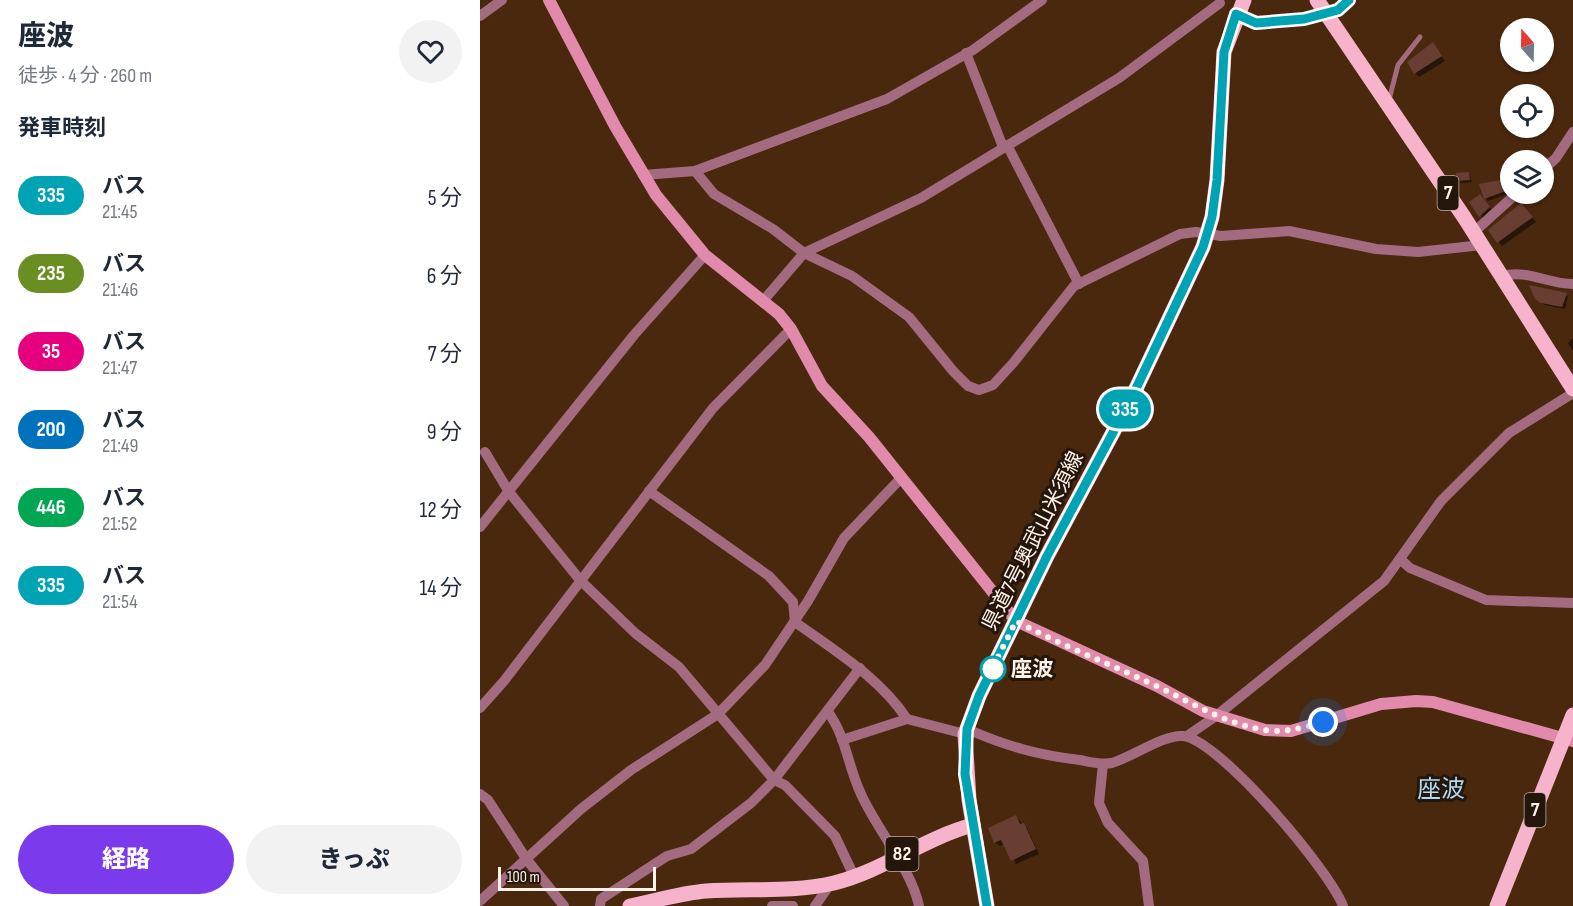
<!DOCTYPE html>
<html lang="ja">
<head>
<meta charset="utf-8">
<style>
	:root { --surface:#fff; --page:#f2f2f3; --text:#1f2937; --muted:#747a83; --accent:#7c3aed }
	body { margin:0; font-family:"Sofia Sans Condensed","Noto Sans JP",sans-serif; background:var(--page); color:var(--text); height:100vh; display:flex; flex-direction:column; font-size:22px; white-space:nowrap }
	* { box-sizing:border-box; margin:0 }
	p { font-size:20px; color:var(--muted) }
	.icon { flex:none; width:33px; height:33px; fill:none; stroke:currentColor; stroke-width:2; stroke-linecap:round; stroke-linejoin:round }
	.map { position:relative; flex:1; overflow:hidden }
	.drawer { display:flex; flex-direction:column; background:var(--surface); width:480px }
	.drawer>* { flex:none }
	.badge { padding:0 12px; border-radius:20px; font-size:21px; line-height:39px }
	.needle { width:39px; rotate:340deg }
	.controls { position:absolute; left:1020px; top:18px; display:grid; gap:12px }
	.controls a { display:grid; place-items:center; width:54px; height:54px; border-radius:50%; background:var(--surface); box-shadow:0 2px 4px #0004; font-size:30px }
	.scale { position:absolute; left:18px; bottom:15px; width:158px; box-sizing:border-box; padding-left:6px; border:3px solid #fff2e9; border-top:0; font-size:16px; line-height:21px; white-space:nowrap; color:#fff2e9; -webkit-text-stroke:4px #25160b; paint-order:stroke }
	.you { position:absolute; width:30px; height:30px; margin:-15px; border:4px solid #fff; border-radius:50%; background:#1a73e8; box-shadow:0 0 0 9px #1a73e833 }
	.map>.badge { position:absolute; translate:-50% -50%; box-shadow:0 0 0 3px #fff }
	h2 { padding:0 18px; font-size:22px; line-height:54px }
	.round { display:grid; place-items:center; flex:none; width:63px; height:63px; border-radius:32px; background:var(--page) }
	.head { display:flex; align-items:center; justify-content:space-between; height:102px; padding:0 18px }
	h1 { font-size:28px; font-weight:800; line-height:45px }
	.action { display:flex; gap:12px; margin-top:auto; padding:12px 18px }
	.action a { flex:1; height:69px; border-radius:36px; background:var(--accent); color:#fff; font-size:24px; font-weight:800; line-height:69px; text-align:center }
	.action a+a { background:var(--page); color:var(--text) }
	ul { padding:0; list-style:none }
	li { display:flex; align-items:center; gap:18px; height:78px; padding:0 18px }
	li div { flex:1 }
	li b { display:block; font-size:22px }
	li em { font-style:normal }
	li .badge { min-width:66px; font-weight:700; text-align:center }
	main { display:flex; flex:1; min-height:0 }
	.map>svg:first-child { display:block }
</style>
</head>
<body>
<main>
<section class="drawer">
<div class="head"><div><h1>座波</h1><p>徒歩 · 4 分 · 260 m</p></div><a class="round"><svg class="icon" aria-label="heart" viewBox="0 0 24 24"><path d="M12 20l-8-8c-3-5 5-10 8-4 3-6 11-1 8 4z"/></svg></a></div>
<h2>発車時刻</h2>
<ul>
<li><span class="badge" style="background:#00a3b4;color:#fff">335</span><div><b>バス</b><p>21:45</p></div><em>5 分</em></li>
<li><span class="badge" style="background:#6b8e23;color:#fff">235</span><div><b>バス</b><p>21:46</p></div><em>6 分</em></li>
<li><span class="badge" style="background:#e6007e;color:#fff">35</span><div><b>バス</b><p>21:47</p></div><em>7 分</em></li>
<li><span class="badge" style="background:#0072bc;color:#fff">200</span><div><b>バス</b><p>21:49</p></div><em>9 分</em></li>
<li><span class="badge" style="background:#00a651;color:#fff">446</span><div><b>バス</b><p>21:52</p></div><em>12 分</em></li>
<li><span class="badge" style="background:#00a3b4;color:#fff">335</span><div><b>バス</b><p>21:54</p></div><em>14 分</em></li>
</ul>
<div class="action"><a>経路</a><a>きっぷ</a></div>
</section>
<div class="map">
<svg width="1093" height="906" viewBox="0 0 1093 906">
	<rect width="100%" height="100%" fill="#4a280e"/>
	<g fill="#0007">
		<polygon points="953,44 965,61 939,77 935,73"/>
		<polygon points="989,173 992,182 980,183 977,180"/>
		<polygon points="1025,181 1030,193 1008,201 1006,198"/>
		<polygon points="1000,196 1012,210 1003,218 991,202"/>
		<polygon points="1045,209 1056,222 1022,246 1010,230"/>
		<polygon points="1086,295 1088,297 1085,309 1065,305 1059,301"/>
		<polygon points="1093,338 1093,351 1088,343"/>
		<polygon points="536,817 547,828 559,854 536,864 525,844 520,846 515,842"/>
	</g>
	<g fill="#683e32">
		<polygon points="953,42 962,56 934,74 927,62"/>
		<polygon points="989,172 990,180 976,181 976,173"/>
		<polygon points="1025,179 1029,190 1004,199 999,184"/>
		<polygon points="1000,194 1010,207 999,217 989,202"/>
		<polygon points="1041,203 1053,217 1017,243 1008,230"/>
		<polygon points="1049,285 1087,293 1082,307 1061,303 1055,299"/>
		<polygon points="536,815 540,824 544,823 556,849 531,861 521,840 514,843 508,828"/>
	</g>
	<g fill="none" stroke-linecap="round" stroke-linejoin="round">
		<polyline stroke="#a36b80" stroke-width="5" points="909,100 918,65 940,37"/>
		<g stroke="#a36b80" stroke-width="10">
			<polyline points="0,16 22,0"/>
			<polyline points="486,53 523,147"/>
			<polyline points="527,145 599,284"/>
			<polyline points="1064,169 1076,158 1093,132"/>
			<polyline points="215,171 234,194 293,229 324,253 372,276 429,317 473,371 488,386 499,390 513,385 534,362 594,286 700,234 716,232 741,236 809,231 896,249 938,252 1002,245"/>
			<polyline points="163,175 215,171 407,99 493,50 562,0"/>
			<polyline points="994,232 1036,194"/>
			<path d="M1022 276C1047 269 1068 284 1093 284"/>
			<polyline points="283,301 324,253 441,198 639,78 740,3"/>
			<polyline points="5,452 29,492 100,580 155,633 199,667 294,780 305,785 355,836 374,876"/>
			<polyline points="169,491 289,576 313,602 315,622"/>
			<polyline points="0,527 154,335 225,255"/>
			<polyline points="920,559 930,568 1006,600 1093,603"/>
			<path d="M315 622C355 651 399 677 427 719"/>
			<polyline points="0,708 24,681 233,408 311,329"/>
			<path d="M348 712C366 736 368 767 381 794 397 830 431 868 439 906"/>
			<path d="M487 729C526 746 557 755 600 760 610 762 621 765 632 763 652 757 685 734 703 736 740 740 850 871 863 906"/>
			<polyline points="707,736 736,716 904,581 961,501 1029,433 1093,393"/>
			<polyline points="362,740 427,719 485,734"/>
			<polyline points="623,764 619,803 628,823 663,861 669,906"/>
			<polyline points="0,794 8,800 47,860 84,906"/>
			<polyline points="0,901 101,809 151,770 238,714 285,665 328,601 364,538 422,477"/>
			<polyline points="120,906 121,899 187,856 211,849 271,803 294,780 380,668"/>
			<polyline points="292,906 313,906"/>
			<polyline points="335,906 351,883"/>
		</g>
		<g stroke="#e28aac" stroke-width="12">
			<polyline points="69,0 135,126 176,195 225,255 299,314 311,329 342,386 389,437 536,621 677,686 723,711 785,730 811,731 901,704 936,701 953,702 1093,741"/>
			<polyline points="756,14 776,23 824,19 858,10 869,0"/>
		</g>
		<g stroke="#f8b3cc" stroke-width="15">
			<polyline points="837,0 984,217 1093,389"/>
			<path d="M150 906C175 901 201 893 226 891 269 888 311 893 354 883 403 871 444 838 493 825"/>
			<polyline points="507,906 489,800 485,734 499,696 567,556 653,395 723,247 732,217 737,180 744,52 764,0"/>
			<polyline points="1017,906 1093,715"/>
		</g>
	</g>
	<g fill="none" stroke-linecap="round" stroke-linejoin="round">
		<g stroke="#fff" stroke-width="14">
			<polyline id="line" points="507,906 485,774 487,729 499,696 567,556 653,395 723,247 732,217 737,180 744,52 756,14 776,23 824,19 858,10 869,0"/>
		</g>
		<use href="#line" stroke="#00a3b4" stroke-width="9"/>
		<path stroke="#fff2e9" stroke-width="6" stroke-dasharray="0 10.8" d="M513 669 508 677 536 621C580 645 628 663 674 685 711 702 743 723 784 730 805 733 823 728 843 722"/>
	</g>
	<circle fill="#fff" stroke="#00a3b4" stroke-width="3" cx="513" cy="669" r="12"/>
	<g text-anchor="middle" dominant-baseline="central" stroke-width="6" stroke-linejoin="round" paint-order="stroke">
		<g fill="#25160b" stroke="#beb0a6" stroke-width="1.5">
			<rect x="957.5" y="176" width="21" height="34" rx="4.5"/>
			<rect x="1044.5" y="793" width="21" height="34" rx="4.5"/>
			<rect x="405.5" y="837" width="33" height="34" rx="4.5"/>
		</g>
		<g font-size="20" font-weight="bold" fill="#fff2e9">
			<text x="968" y="193">7</text>
			<text x="1055" y="810">7</text>
			<text x="422" y="854">82</text>
		</g>
		<g font-size="21" fill="#fff2e9" stroke="#25160b">
			<text transform="translate(553 541) rotate(-63)">県道7号奥武山米須線</text>
		</g>
		<g font-size="21" font-weight="bold" fill="#fff2e9" stroke="#25160b" text-anchor="start">
			<text x="531" y="669">座波</text>
		</g>
		<g font-size="24" fill="#aedaf6" stroke="#25160b">
			<text x="961" y="789">座波</text>
		</g>
	</g>
</svg>
<div class="controls">
<a><svg class="needle" viewBox="-14 -14 28 28"><path d="M0-13l5 13h-10z" fill="#e53935"/><path d="M0 13l5-13h-10z" fill="#747a83"/></svg></a>
<a><svg class="icon" aria-label="locate" viewBox="0 0 24 24"><circle cx="12" cy="12" r="6"/><path d="M12 2v4M12 18v4M2 12h4M18 12h4"/></svg></a>
<a><svg class="icon" aria-label="layers" viewBox="0 0 24 24"><path d="M12 4l9 5-9 5-9-5zM3 14l9 5 9-5"/></svg></a>
</div>
<div class="scale">100 m</div>
<div class="you" style="left:843px;top:722px"></div>
<b class="badge" style="left:645px;top:409px;background:#00a3b4;color:#fff">335</b>
</div>
</main>
</body>
</html>
